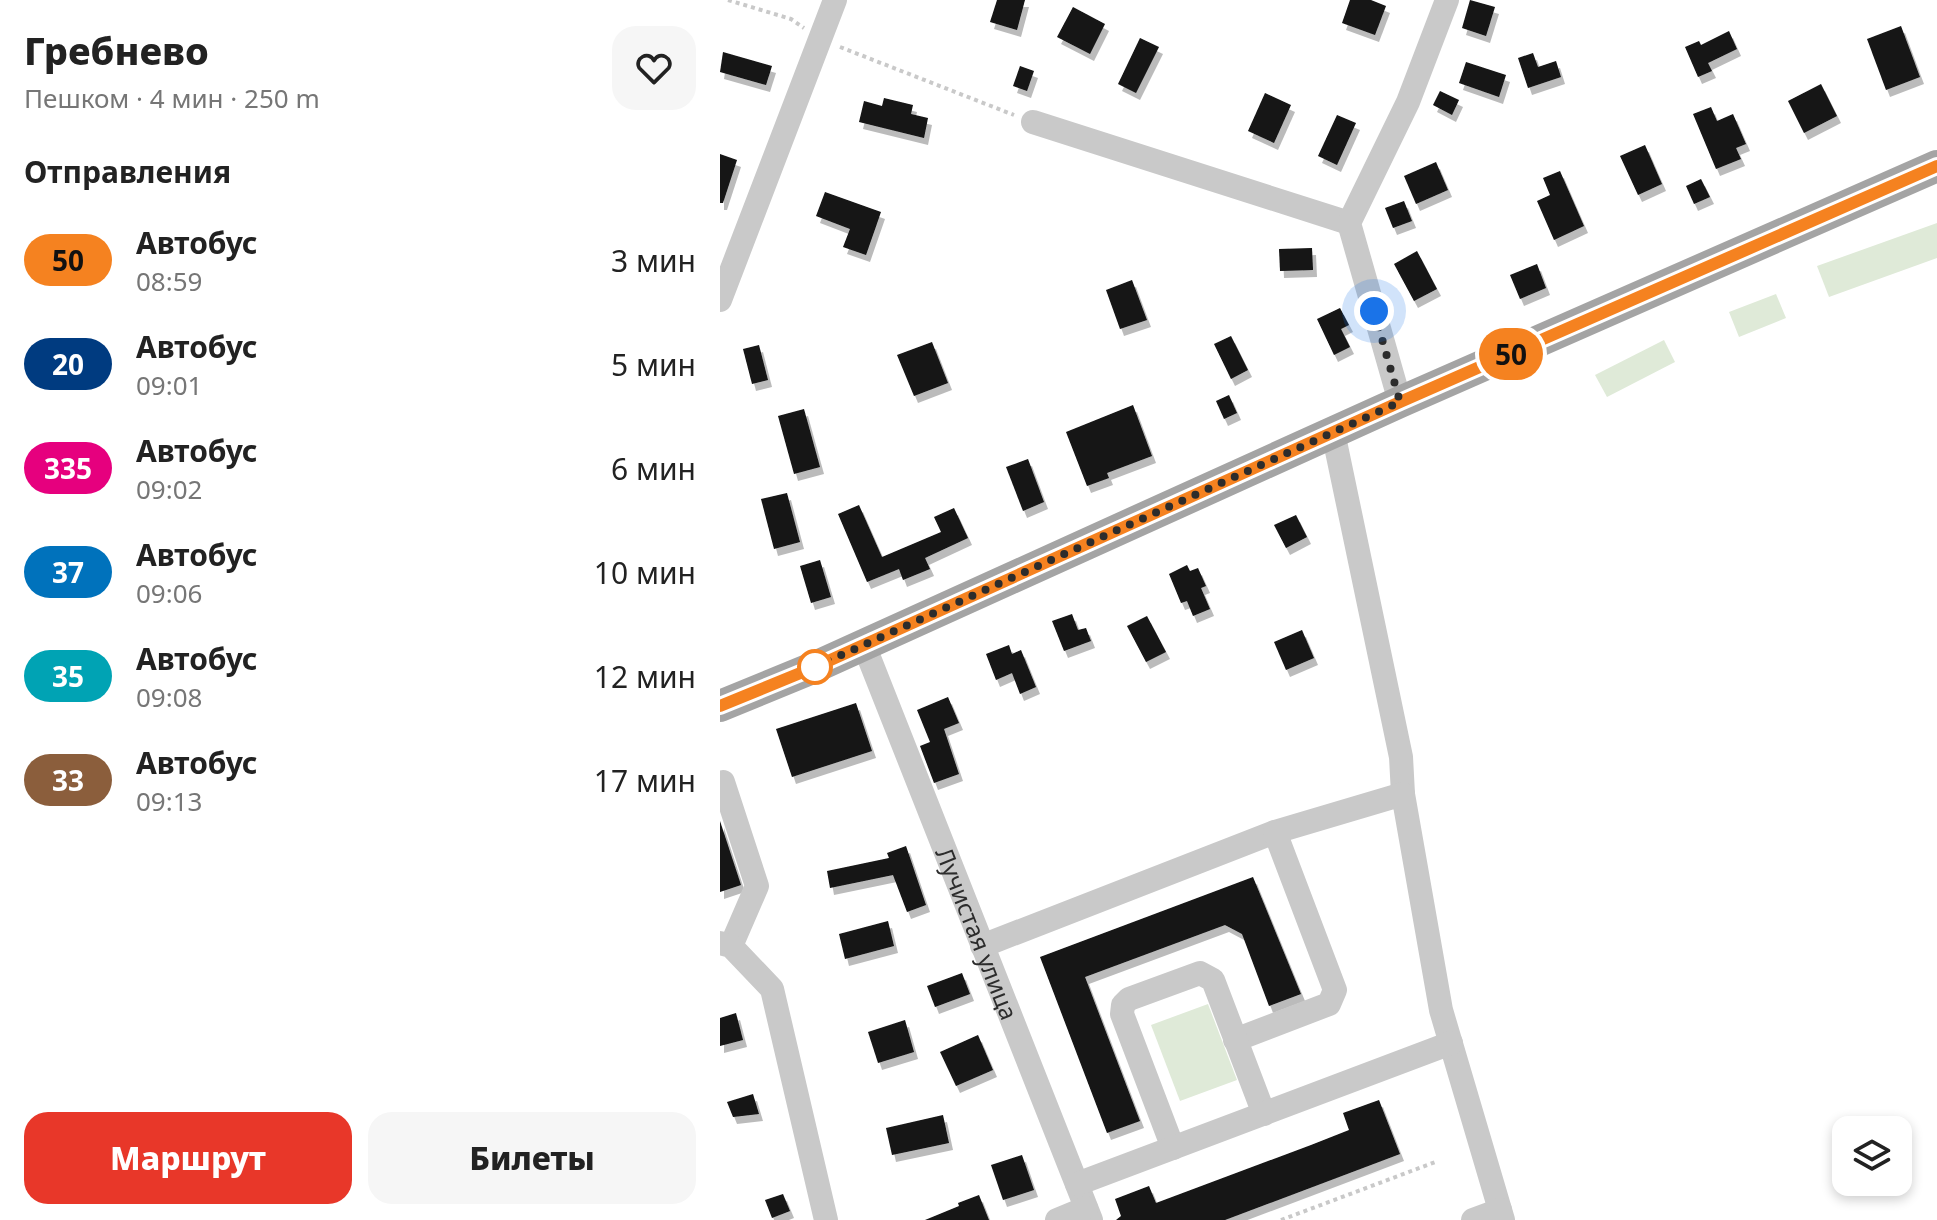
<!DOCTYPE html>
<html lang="ru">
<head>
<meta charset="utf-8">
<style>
	:root { --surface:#fff; --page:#f6f6f6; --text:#222; --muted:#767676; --accent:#e83729 }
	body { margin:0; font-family:"Noto Sans",sans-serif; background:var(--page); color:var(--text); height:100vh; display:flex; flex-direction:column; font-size:30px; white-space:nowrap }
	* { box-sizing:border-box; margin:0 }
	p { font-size:26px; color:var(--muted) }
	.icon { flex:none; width:44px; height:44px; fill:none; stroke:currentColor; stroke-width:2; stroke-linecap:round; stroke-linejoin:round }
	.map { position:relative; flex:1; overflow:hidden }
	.panel { display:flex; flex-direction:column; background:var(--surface); width:720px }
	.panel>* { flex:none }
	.badge { padding:0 16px; border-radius:26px; font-size:28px; line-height:52px }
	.buttons { position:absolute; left:1112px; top:1116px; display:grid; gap:16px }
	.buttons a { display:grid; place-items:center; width:80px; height:80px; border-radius:16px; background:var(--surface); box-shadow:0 4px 12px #0003; font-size:40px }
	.you { position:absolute; width:40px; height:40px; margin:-20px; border:6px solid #fff; border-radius:50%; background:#1a73e8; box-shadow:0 0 0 12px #1a73e833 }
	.map>.badge { position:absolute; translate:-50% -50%; box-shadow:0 0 0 4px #fff }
	h2 { padding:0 24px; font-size:30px; line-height:72px }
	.round { display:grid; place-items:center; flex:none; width:84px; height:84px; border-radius:24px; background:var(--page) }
	.headline { display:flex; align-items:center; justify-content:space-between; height:136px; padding:0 24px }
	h1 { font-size:38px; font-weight:800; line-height:60px }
	.cta { display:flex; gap:16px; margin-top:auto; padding:16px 24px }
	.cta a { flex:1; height:92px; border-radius:24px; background:var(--accent); color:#fff; font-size:32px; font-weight:800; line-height:92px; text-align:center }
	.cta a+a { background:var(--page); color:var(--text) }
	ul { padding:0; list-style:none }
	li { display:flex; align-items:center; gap:24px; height:104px; padding:0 24px }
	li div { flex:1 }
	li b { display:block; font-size:30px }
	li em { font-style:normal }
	li .badge { min-width:88px; font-weight:700; text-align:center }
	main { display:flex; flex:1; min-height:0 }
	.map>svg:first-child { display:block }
</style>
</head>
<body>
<main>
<section class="panel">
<div class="headline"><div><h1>Гребнево</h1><p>Пешком · 4 мин · 250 m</p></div><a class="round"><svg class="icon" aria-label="heart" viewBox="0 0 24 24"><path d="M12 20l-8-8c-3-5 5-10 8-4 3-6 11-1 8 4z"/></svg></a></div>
<h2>Отправления</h2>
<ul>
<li><span class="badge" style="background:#f58220;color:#111">50</span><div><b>Автобус</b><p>08:59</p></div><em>3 мин</em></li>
<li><span class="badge" style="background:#003b80;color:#fff">20</span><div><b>Автобус</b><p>09:01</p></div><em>5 мин</em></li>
<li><span class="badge" style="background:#e6007e;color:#fff">335</span><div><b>Автобус</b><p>09:02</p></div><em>6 мин</em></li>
<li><span class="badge" style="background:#0072bc;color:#fff">37</span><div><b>Автобус</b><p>09:06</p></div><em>10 мин</em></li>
<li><span class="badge" style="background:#00a3b4;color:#fff">35</span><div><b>Автобус</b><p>09:08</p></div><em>12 мин</em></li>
<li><span class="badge" style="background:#8b5e3c;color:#fff">33</span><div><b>Автобус</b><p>09:13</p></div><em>17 мин</em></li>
</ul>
<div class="cta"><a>Маршрут</a><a>Билеты</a></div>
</section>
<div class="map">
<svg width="1217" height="1220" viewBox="0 0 1217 1220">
	<defs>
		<filter id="shadow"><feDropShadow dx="4" dy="7" stdDeviation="0" flood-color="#0004"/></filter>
	</defs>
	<rect width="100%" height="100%" fill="#fff"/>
	<g fill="#dfead8">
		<polygon points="1217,223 1217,258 1109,297 1097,266"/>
		<polygon points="1056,294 1066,318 1019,337 1009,312"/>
		<polygon points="944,340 955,362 887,397 875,375"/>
		<polygon points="488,1004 517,1080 460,1101 431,1025"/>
	</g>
	<g fill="#131313" filter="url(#shadow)">
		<polygon points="277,0 305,0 297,30 270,22"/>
		<polygon points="630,0 651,0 666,6 655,35 622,23"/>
		<polygon points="750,0 775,7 766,36 742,28"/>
		<polygon points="353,7 385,24 370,54 337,37"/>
		<polygon points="1181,26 1200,77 1166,90 1147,39"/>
		<polygon points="1009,31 1017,49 988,63 992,71 978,77 965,47 979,41 981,45"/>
		<polygon points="420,38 439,47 416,93 398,84"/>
		<polygon points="3,52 52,66 46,85 0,72"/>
		<polygon points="813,53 818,67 836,61 841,77 808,88 798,58"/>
		<polygon points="746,62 786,75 779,97 739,83"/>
		<polygon points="300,66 314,71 307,91 293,86"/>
		<polygon points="1101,84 1117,116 1084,133 1068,101"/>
		<polygon points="720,91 739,100 732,115 713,105"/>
		<polygon points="545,93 571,105 554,143 528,131"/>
		<polygon points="164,98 193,105 191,114 208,118 204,138 139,122 144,101 162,106"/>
		<polygon points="991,107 997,121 1013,114 1026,144 1016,148 1021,159 996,169 973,114"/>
		<polygon points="617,115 636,123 617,165 598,156"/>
		<polygon points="925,145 942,184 918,195 900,156"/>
		<polygon points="0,154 17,160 3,203 0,203"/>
		<polygon points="716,162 728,190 696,204 684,176"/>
		<polygon points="840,171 864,226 834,240 817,201 830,195 823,178"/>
		<polygon points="981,179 990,197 974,204 966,186"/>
		<polygon points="105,192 161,212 146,255 123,247 130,229 96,216"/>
		<polygon points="684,201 692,221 673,228 665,208"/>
		<polygon points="592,248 593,270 560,271 559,249"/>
		<polygon points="697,251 717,289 694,301 674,264"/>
		<polygon points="817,264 826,288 800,299 790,275"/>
		<polygon points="412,280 427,320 400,329 386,290"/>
		<polygon points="620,308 629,325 621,329 630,347 614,355 597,319"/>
		<polygon points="511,336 528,370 511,379 494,344"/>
		<polygon points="212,342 228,383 194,396 177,355"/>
		<polygon points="39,345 48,380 32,384 23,349"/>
		<polygon points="509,395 517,413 504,419 496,401"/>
		<polygon points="413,405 432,456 387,473 389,478 367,486 346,432"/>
		<polygon points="84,409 100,467 74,474 58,416"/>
		<polygon points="308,459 324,502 303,511 286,467"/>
		<polygon points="67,493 80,542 54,549 41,499"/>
		<polygon points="139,505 162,557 221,532 214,517 234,508 248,538 205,558 210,569 183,580 179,569 147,582 118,514"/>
		<polygon points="576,515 587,537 566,548 554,525"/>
		<polygon points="100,560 111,597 91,603 80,566"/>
		<polygon points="467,565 470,571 478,568 486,586 481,588 490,609 473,616 467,601 461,603 449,574"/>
		<polygon points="352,614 358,630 366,628 371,641 344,651 332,621"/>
		<polygon points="427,616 446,652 426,662 407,626"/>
		<polygon points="582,630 594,658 566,670 554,642"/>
		<polygon points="289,645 292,654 301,650 316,687 300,694 292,673 276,680 266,654"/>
		<polygon points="228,697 239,723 224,729 239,774 214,783 200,746 210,742 197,710"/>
		<polygon points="136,703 152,751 72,777 56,729"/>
		<polygon points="0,821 21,885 0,892"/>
		<polygon points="186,846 206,905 187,912 173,875 110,888 107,871 169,858 167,853"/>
		<polygon points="533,877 581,994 549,1006 522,934 505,925 365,977 420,1121 387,1133 320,957"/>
		<polygon points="168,921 174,946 125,959 119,934"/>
		<polygon points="242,973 250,994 215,1007 207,986"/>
		<polygon points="16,1013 23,1040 0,1046 0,1018"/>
		<polygon points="185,1020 194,1052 158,1063 148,1032"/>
		<polygon points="258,1035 273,1070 236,1086 220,1052"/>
		<polygon points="33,1094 39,1114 13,1117 7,1102"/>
		<polygon points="659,1100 680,1154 505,1220 396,1220 401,1216 395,1199 429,1186 436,1203 591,1145 629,1130 623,1113"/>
		<polygon points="223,1115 229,1143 172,1155 166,1128"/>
		<polygon points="302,1155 314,1190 283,1200 271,1165"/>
		<polygon points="63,1194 70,1211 52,1218 45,1200"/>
		<polygon points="259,1195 269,1220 205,1220 239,1206 238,1203"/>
	</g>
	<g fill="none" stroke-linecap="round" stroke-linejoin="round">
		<g stroke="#c9c9c9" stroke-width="4" stroke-dasharray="4 4" stroke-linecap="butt">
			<polyline points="8,0 71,19 84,28"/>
			<polyline points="120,47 294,115"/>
			<polyline points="561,1220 718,1161"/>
		</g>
		<g stroke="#c9c9c9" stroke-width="24">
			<polyline points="313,122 629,223"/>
			<polyline points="0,300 115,0"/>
			<polyline points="680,402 629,223 688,102 727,0"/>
			<polyline points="613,432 681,757 683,794"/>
			<path id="s1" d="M144 645 371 1220"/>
			<polyline points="3,782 37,886 11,946"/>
			<polyline points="0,943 11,946 52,989 106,1220"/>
			<polyline points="262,946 555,832 683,794 721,1010 783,1220"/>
			<polyline points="515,1040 609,1004 615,990 555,832"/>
			<polyline points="453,1148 402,1014 403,1005 409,999 480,973 493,980 544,1114"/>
			<polyline points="357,1184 731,1043"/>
			<polyline points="337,1220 366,1208"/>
			<polyline points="753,1220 780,1210"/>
		</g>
		<polyline stroke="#a4a4a4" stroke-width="32" points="0,706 95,667 680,402 1217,166"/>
	</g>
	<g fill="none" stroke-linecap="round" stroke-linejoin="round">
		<g stroke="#fff" stroke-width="18">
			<polyline id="line" points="0,706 95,667 680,402 1217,166"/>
		</g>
		<use href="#line" stroke="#f58220" stroke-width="12"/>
		<polyline stroke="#2c2c2c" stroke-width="8" stroke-dasharray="0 14.4" points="95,667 680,402 654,311"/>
	</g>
	<circle fill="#fff" stroke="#f58220" stroke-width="4" cx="95" cy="667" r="16"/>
	<g text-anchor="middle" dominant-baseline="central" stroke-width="8" stroke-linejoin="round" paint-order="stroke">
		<g font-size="24" fill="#2c2c2c" stroke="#fff">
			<text stroke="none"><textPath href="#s1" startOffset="310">Лучистая улица</textPath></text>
		</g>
	</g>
</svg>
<div class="buttons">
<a><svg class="icon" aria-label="layers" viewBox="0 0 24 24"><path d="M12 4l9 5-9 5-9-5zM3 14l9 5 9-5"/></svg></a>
</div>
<div class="you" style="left:654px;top:311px"></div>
<b class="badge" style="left:791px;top:354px;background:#f58220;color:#111">50</b>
</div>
</main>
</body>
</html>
